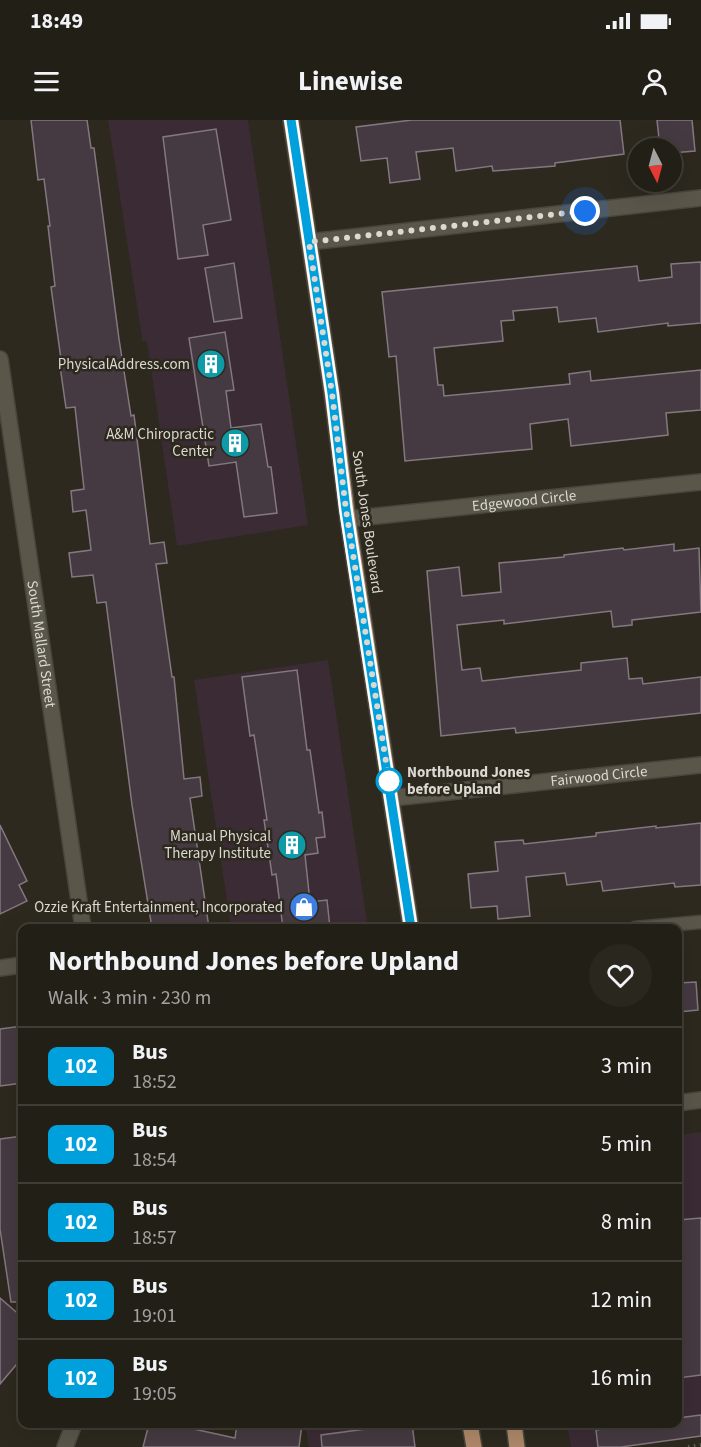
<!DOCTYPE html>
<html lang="en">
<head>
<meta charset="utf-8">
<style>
	:root { --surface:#221f16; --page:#2a271f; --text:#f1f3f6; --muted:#a2a2a1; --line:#3f3d35 }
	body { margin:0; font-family:"Source Sans 3",sans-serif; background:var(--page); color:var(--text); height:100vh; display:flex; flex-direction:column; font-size:22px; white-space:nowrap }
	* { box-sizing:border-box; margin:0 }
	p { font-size:20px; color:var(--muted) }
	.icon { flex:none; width:33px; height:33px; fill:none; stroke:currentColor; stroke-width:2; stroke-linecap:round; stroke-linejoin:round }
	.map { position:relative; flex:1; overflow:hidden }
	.sheet { position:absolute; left:18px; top:804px; width:664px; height:504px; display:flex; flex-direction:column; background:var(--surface); border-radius:12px; box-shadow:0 6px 24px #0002,0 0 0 2px var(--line) }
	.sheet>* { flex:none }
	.badge { padding:0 12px; border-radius:9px; font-size:21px; line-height:39px }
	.needle { width:39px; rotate:174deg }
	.buttons { position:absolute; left:628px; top:18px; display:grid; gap:12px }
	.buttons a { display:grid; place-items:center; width:54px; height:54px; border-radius:50%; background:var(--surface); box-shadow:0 6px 24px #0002,0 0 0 2px var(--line); font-size:30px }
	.you { position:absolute; width:30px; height:30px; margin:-15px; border:4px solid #fff; border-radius:50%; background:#1a73e8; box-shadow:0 0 0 9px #1a73e833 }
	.map>.badge { position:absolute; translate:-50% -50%; box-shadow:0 0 0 3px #fff }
	.round { display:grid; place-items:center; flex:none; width:63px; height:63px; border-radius:32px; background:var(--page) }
	.head { display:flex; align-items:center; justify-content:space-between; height:102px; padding:0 30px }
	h1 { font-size:28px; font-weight:700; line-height:45px }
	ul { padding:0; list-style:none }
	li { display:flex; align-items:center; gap:18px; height:78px; padding:0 30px; border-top:2px solid var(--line) }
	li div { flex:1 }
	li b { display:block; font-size:22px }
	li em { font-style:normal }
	li .badge { min-width:66px; font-weight:700; text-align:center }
	.status { display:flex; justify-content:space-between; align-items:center; height:42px; padding:0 30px; background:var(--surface); direction:ltr }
	.status svg { height:16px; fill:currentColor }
	header { display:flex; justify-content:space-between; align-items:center; height:78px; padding:0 30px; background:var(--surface); font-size:27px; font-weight:700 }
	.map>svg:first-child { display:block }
</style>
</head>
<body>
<div class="status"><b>18:49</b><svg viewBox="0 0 49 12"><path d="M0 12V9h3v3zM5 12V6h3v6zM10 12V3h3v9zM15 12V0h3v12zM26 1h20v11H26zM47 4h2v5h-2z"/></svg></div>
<header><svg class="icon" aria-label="menu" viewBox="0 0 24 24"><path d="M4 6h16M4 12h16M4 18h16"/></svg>Linewise<svg class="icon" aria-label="person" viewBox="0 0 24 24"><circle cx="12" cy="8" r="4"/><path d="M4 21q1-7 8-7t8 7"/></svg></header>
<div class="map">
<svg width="701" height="1327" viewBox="0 0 701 1327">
	<rect width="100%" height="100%" fill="#2d291e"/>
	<g fill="#3b2b35">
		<polygon points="108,0 248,0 308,405 177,426 147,221 142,221 142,218"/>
		<polygon points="328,540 368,808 231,808 194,560"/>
		<polygon points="701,1012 701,1315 621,1327 571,1327 567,1304 678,1304 678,1015"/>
		<polygon points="305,1304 411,1304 415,1327 309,1327"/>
	</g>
	<g fill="#453a41" stroke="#847880" stroke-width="1.5">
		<polygon points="31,0 87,0 91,28 94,28 119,219 131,296 134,295 150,424 164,422 167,443 156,444 172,557 174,557 184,659 200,657 202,676 190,678 209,808 152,808 132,685 106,482 97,483 93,455 72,457 69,433 91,430 86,390 73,392 71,371 84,369 75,287 66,288 59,239 61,239 51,167 55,166 48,106 50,106 44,59 38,60"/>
		<polygon points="412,0 620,0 624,34 555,43 555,46 493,51 492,46 456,51 453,28 416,32 420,59 390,63 387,38 361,41 356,7"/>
		<polygon points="657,0 692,0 695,31 672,33 672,28 660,28"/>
		<polygon points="216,9 231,100 203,105 208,135 178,139 163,17"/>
		<polygon points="701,142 701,203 668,206 668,203 598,212 596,198 559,202 557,187 513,191 514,200 501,201 503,221 434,228 438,265 443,265 444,276 570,264 569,254 590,251 591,261 701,250 701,290 666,293 668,315 571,326 568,299 530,304 532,329 405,341 396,236 389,237 382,172 637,146 639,161 672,157 671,144"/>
		<polygon points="234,143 242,198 214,202 205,148"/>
		<polygon points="225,212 234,270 226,271 231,308 261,304 268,347 271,347 277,393 244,397 236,342 209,346 189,218"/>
		<polygon points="674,424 674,431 699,428 701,492 632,500 632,505 613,507 611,491 504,504 504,500 457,505 462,550 480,548 482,561 581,550 581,543 627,538 629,559 642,558 643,564 701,557 701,593 516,613 515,608 441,616 427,451 459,447 462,476 501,472 499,443 564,437 564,435 623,428 624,430"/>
		<polygon points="297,550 307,630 310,630 319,693 322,692 325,717 316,718 318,733 305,735 310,782 327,780 330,808 283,808 276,754 272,755 264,700 267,700 254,615 250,616 242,557"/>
		<polygon points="701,703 701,765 675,767 674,763 603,771 601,761 567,765 565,753 526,757 530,796 498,799 497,786 471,788 468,754 498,751 495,722 523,720 524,724 596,716 596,713 656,706 656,708"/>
		<polygon points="0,705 27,761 19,765 27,781 0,794"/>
		<polygon points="696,862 698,890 678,892 678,863"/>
		<polygon points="22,906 22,963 0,966 0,909"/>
		<polygon points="22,1016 22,1182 11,1182 0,1109 0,1019"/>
		<polygon points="701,1098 701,1255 678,1258 678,1100"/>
		<polygon points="0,1178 22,1197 22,1238 0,1264"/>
		<polygon points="701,1295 701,1316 621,1327 598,1327 596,1310 640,1304 678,1304 678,1298"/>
		<polygon points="149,1304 171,1304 235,1318 237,1304 302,1304 299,1327 143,1327"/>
		<polygon points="404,1304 412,1304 415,1327 322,1327 321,1315"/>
	</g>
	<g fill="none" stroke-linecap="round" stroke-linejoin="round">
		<g stroke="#48463d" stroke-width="15">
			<polyline id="service" points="635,808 701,802"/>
		</g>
		<g stroke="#48463d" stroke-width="18">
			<g id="minor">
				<polyline points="309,122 701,78"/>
				<path id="s1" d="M0 239 83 808"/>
				<path id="s2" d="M348 399 701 362"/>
				<path id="s3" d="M392 678 701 645"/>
				<polyline points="0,848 22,845"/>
				<polyline points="65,1327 74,1304"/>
			</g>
		</g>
		<g stroke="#48463d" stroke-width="18">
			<polyline id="tertiary" points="678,983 701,980"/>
		</g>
		<g stroke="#48463d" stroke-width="18">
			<g id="primary">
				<polyline points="291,0 332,273 348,399 411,808"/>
				<polyline points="470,1304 474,1327"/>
				<polyline points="514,1304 517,1327"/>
			</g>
		</g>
		<polyline stroke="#646157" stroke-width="4" stroke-dasharray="1.5 4.5" stroke-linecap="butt" points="688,1327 701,1325"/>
		<use href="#service" stroke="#5a564a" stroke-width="12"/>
		<use href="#minor" stroke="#5a564a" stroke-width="15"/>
		<use href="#tertiary" stroke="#5a564a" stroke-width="15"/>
		<use href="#primary" stroke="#af8869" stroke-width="15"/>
	</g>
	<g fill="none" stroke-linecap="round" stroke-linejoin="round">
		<g stroke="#fff" stroke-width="14">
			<polyline id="line" points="291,0 332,273 346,390 411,808"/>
		</g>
		<use href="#line" stroke="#00a0dc" stroke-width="9"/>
		<polyline stroke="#dbd9d2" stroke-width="6" stroke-dasharray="0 10.8" points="389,661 346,390 332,273 309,122 585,91"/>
	</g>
	<defs>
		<g id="building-disc" transform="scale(1.5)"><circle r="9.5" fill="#0f9aa8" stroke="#2d291e"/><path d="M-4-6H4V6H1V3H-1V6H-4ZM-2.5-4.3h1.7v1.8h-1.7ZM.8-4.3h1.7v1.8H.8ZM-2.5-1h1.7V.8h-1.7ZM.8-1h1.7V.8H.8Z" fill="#fff"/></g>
		<g id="shop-disc" transform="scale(1.5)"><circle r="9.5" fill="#3f7fe0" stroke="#2d291e"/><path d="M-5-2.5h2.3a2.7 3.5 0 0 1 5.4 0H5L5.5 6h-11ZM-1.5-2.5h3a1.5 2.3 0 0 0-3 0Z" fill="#fff"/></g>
	</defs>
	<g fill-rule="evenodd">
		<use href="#building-disc" x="211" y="244"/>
		<use href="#building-disc" x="235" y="323"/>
		<use href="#building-disc" x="292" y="725"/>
		<use href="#shop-disc" x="304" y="787"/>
	</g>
	<circle fill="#fff" stroke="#00a0dc" stroke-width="3" cx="389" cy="661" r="12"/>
	<g text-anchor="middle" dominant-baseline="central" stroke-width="5" stroke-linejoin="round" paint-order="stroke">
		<g font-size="15" fill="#dbd9d2" stroke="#2d291e" text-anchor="end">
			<text x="190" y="244">PhysicalAddress.com</text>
			<text x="214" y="314">A&amp;M Chiropractic<tspan x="214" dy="17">Center</tspan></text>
			<text x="271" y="716">Manual Physical<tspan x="271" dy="17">Therapy Institute</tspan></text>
			<text x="283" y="787">Ozzie Kraft Entertainment, Incorporated</text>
		</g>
		<g font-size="15" fill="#dbd9d2" stroke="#2d291e">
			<text stroke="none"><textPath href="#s2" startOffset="177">Edgewood Circle</textPath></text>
			<text transform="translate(367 402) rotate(82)">South Jones Boulevard</text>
			<text stroke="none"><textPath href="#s1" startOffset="288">South Mallard Street</textPath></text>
			<text stroke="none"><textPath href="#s3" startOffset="208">Fairwood Circle</textPath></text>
		</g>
		<g font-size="15" font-weight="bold" fill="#dbd9d2" stroke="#2d291e" text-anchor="start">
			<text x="407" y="652">Northbound Jones<tspan x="407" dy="17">before Upland</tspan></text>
		</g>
	</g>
</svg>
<div class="buttons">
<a><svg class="needle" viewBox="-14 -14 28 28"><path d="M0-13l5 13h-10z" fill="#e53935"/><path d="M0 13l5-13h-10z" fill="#a2a2a1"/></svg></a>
</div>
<div class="you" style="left:585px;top:91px"></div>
<section class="sheet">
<div class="head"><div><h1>Northbound Jones before Upland</h1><p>Walk · 3 min · 230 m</p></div><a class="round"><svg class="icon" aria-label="heart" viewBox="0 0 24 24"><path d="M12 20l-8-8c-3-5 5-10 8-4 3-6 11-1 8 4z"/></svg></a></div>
<ul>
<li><span class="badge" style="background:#00a0dc;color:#fff">102</span><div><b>Bus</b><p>18:52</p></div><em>3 min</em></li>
<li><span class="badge" style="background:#00a0dc;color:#fff">102</span><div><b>Bus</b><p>18:54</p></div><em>5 min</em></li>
<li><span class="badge" style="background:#00a0dc;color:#fff">102</span><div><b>Bus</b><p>18:57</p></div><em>8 min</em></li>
<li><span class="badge" style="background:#00a0dc;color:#fff">102</span><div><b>Bus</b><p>19:01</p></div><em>12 min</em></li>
<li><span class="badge" style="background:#00a0dc;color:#fff">102</span><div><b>Bus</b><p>19:05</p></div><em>16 min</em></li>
</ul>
</section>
</div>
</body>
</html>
